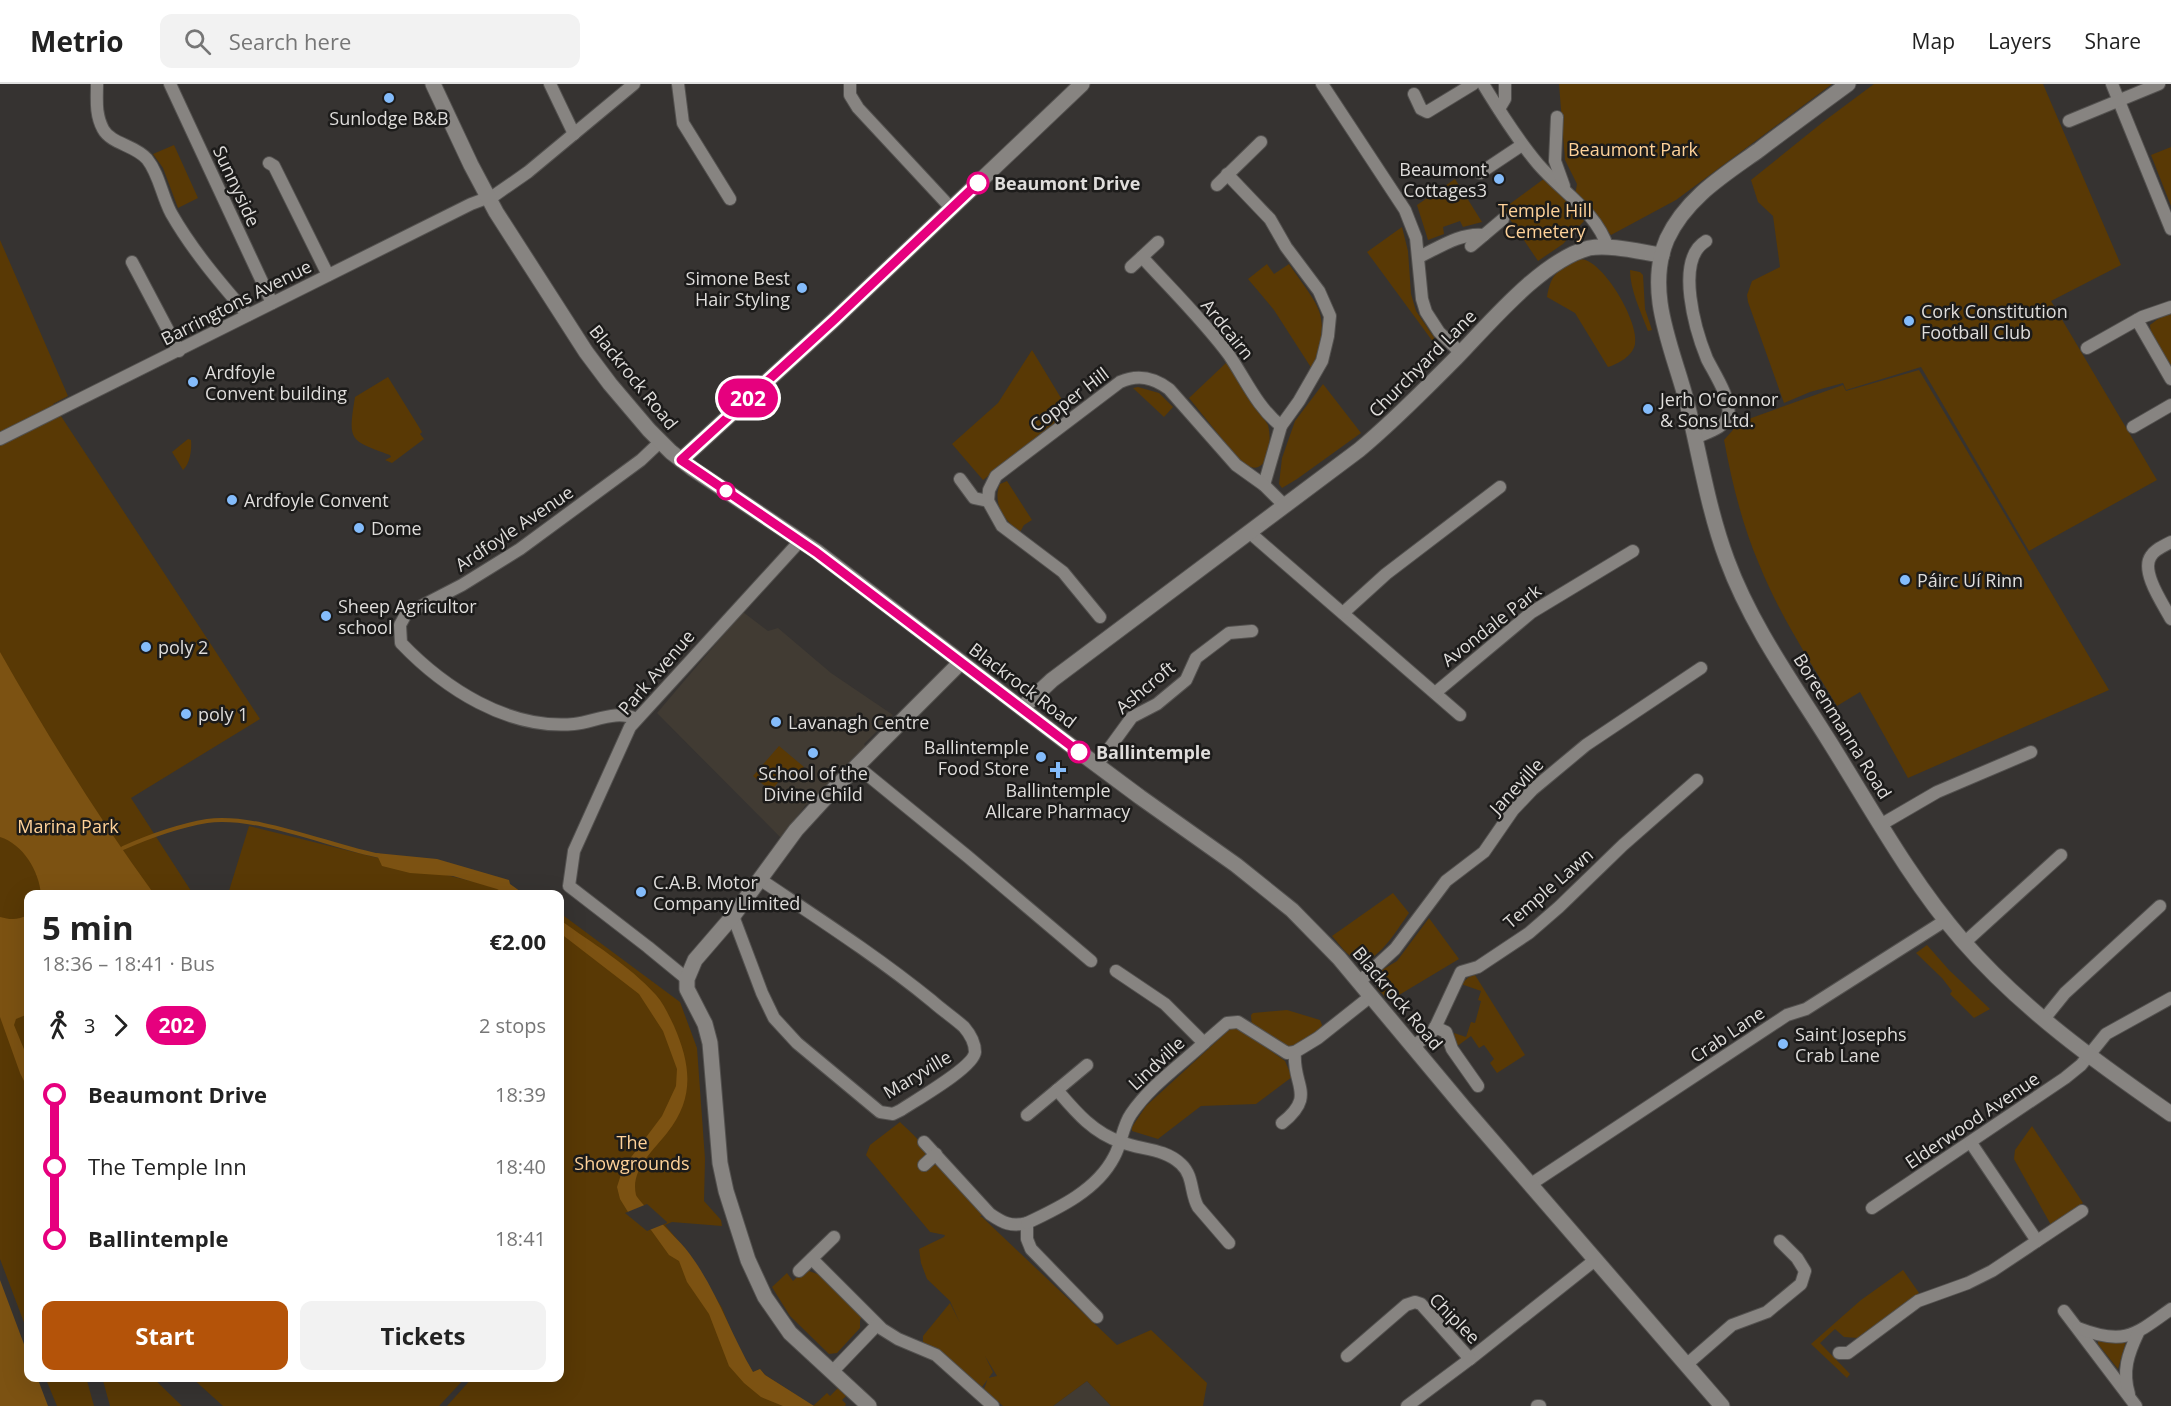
<!DOCTYPE html>
<html lang="en">
<head>
<meta charset="utf-8">
<style>
	:root { --surface:#fff; --page:#f2f2f2; --text:#222; --muted:#767676; --line:#e0e0e0; --accent:#b45309 }
	body { margin:0; font-family:"Open Sans",sans-serif; background:var(--page); color:var(--text); height:100vh; display:flex; flex-direction:column; font-size:22px; white-space:nowrap }
	* { box-sizing:border-box; margin:0 }
	p { font-size:20px; color:var(--muted) }
	.icon { flex:none; width:33px; height:33px; fill:none; stroke:currentColor; stroke-width:2; stroke-linecap:round; stroke-linejoin:round }
	.map { position:relative; flex:1; overflow:hidden }
	.side { position:absolute; left:24px; top:806px; width:540px; height:492px; display:flex; flex-direction:column; background:var(--surface); border-radius:12px; box-shadow:0 6px 24px #0002 }
	.side>* { flex:none }
	.badge { padding:0 12px; border-radius:20px; font-size:21px; line-height:39px }
	.map>.badge { position:absolute; translate:-50% -50%; box-shadow:0 0 0 3px #fff }
	.legs { display:flex; align-items:center; gap:9px; height:66px; padding:0 18px; font-size:20px }
	.legs p { margin-inline-start:auto }
	.headline { display:flex; align-items:center; justify-content:space-between; height:102px; padding:0 18px }
	h1 { font-size:33px; font-weight:700; line-height:45px }
	.button { display:flex; gap:12px; margin-top:auto; padding:12px 18px }
	.button a { flex:1; height:69px; border-radius:12px; background:var(--accent); color:#fff; font-size:24px; font-weight:700; line-height:69px; text-align:center }
	.button a+a { background:var(--page); color:var(--text) }
	ul { padding:0 18px; list-style:none }
	li { display:flex; align-items:center; gap:21px; height:72px; font-size:22px }
	li i { display:grid; place-items:center; width:9px; height:100%; margin:0 8px; background:currentColor }
	li i::after { content:''; width:15px; height:15px; margin:-8px; border:4px solid; border-radius:50%; background:var(--surface) }
	li p { margin-inline-start:auto }
	li:first-child i { background:linear-gradient(#0000 50%,currentColor 0) }
	li:last-child i { background:linear-gradient(currentColor 50%,#0000 0) }
	header { display:flex; align-items:center; gap:36px; box-sizing:border-box; height:84px; padding:0 30px; background:var(--surface); border-bottom:2px solid var(--line) }
	header strong { font-size:28px }
	nav { display:flex; gap:33px; margin-inline-start:auto; font-size:21px }
	.search { width:420px; height:54px; background:var(--page); display:flex; align-items:center; gap:15px; box-sizing:border-box; padding:0 21px; border-radius:12px; color:var(--muted); font-size:22px }
	.map>svg:first-child { display:block }
</style>
</head>
<body>
<header>
<strong>Metrio</strong>
<div class="search"><svg class="icon" aria-label="search" viewBox="0 0 24 24"><circle cx="10" cy="10" r="6"/><path d="M15 15l6 6"/></svg>Search here</div>
<nav><a>Map</a><a>Layers</a><a>Share</a></nav>
</header>
<div class="map">
<svg width="2171" height="1322" viewBox="0 0 2171 1322">
	<rect width="100%" height="100%" fill="#363331"/>
	<g fill="#413b33">
		<polygon points="743,528 768,547 778,544 831,589 893,631 864,660 866,663 805,722 781,754 657,629"/>
		<polygon points="1087,1297 1111,1322 1053,1322"/>
	</g>
	<g fill="#593905">
		<polygon points="1559,0 1832,0 1676,116 1611,151 1575,111 1577,100 1565,76"/>
		<polygon points="1874,0 2043,0 2121,181 2051,217 2157,396 2029,467 1921,283 1846,306 1843,299 1810,308 1784,319 1748,218 1747,211 1752,197 1780,183 1773,132 1758,118 1751,96 1823,38"/>
		<polygon points="174,61 198,114 178,124 163,84 153,70"/>
		<polygon points="2171,63 2171,122 2151,71"/>
		<polygon points="1545,94 1584,137 1563,160 1538,177 1503,125"/>
		<polygon points="1455,95 1482,138 1463,143 1460,137 1443,143 1444,150 1428,156 1417,121"/>
		<polygon points="1402,143 1408,167 1411,210 1416,227 1444,268 1442,270 1367,168"/>
		<polygon points="0,156 68,312 53,320 260,635 131,714 193,810 28,810 28,1249 0,1175"/>
		<path d="M1579 175C1602 173 1640 239 1635 260 1633 272 1618 280 1608 283L1575 229 1547 213C1551 189 1558 186 1579 175Z"/>
		<path d="M1267 180 1274 190 1289 180C1320 226 1332 228 1312 285L1274 226 1248 195Z"/>
		<path d="M1630 186 1640 188 1643 191 1645 225 1652 246 1648 247C1641 228 1630 206 1630 186Z"/>
		<polygon points="2171,229 2171,284 2151,249 2150,241 2158,235"/>
		<polygon points="1032,266 1064,319 1049,329 1055,338 1054,342 983,396 952,360 998,319"/>
		<path d="M1227 278 1268 341C1273 361 1267 399 1240 377L1189 314Z"/>
		<path d="M1919 286 2109 606 1908 694 1860 608 1837 622C1809 576 1779 530 1759 480 1742 440 1732 399 1724 356L1740 338 1843 301 1846 307Z"/>
		<path d="M388 293 422 348 420 350 424 355 392 379 385 376 391 373 390 371C349 356 348 357 355 313Z"/>
		<polygon points="1323,300 1361,349 1297,395 1282,404 1279,400 1282,374 1295,337"/>
		<polygon points="1138,303 1159,309 1173,323 1164,333 1133,304"/>
		<path d="M188 355 191 356C192 365 190 380 183 386L172 368Z"/>
		<path d="M1007 397 1032 436 1024 441 1020 448C1004 437 992 418 1000 400Z"/>
		<polygon points="779,662 804,683 792,697 784,691 771,707 753,692"/>
		<polygon points="249,742 523,810 228,810"/>
		<path d="M1393 809 1409 829C1399 842 1375 886 1355 875 1346 870 1339 860 1332 852Z"/>
		<polygon points="560,829 680,918 697,964 705,1075 704,1117 721,1136 722,1142 672,1138 665,1141 687,1167 722,1224 737,1261 753,1288 760,1285 765,1291 813,1322 827,1309 830,1312 839,1303 847,1311 842,1316 846,1320 845,1322 447,1322 473,1293 560,1293"/>
		<polygon points="1429,834 1459,875 1389,917 1377,904 1377,895 1382,886 1397,877"/>
		<polygon points="1927,861 1949,886 1990,925 1974,934 1950,910 1952,907 1942,894 1916,869"/>
		<polygon points="1475,891 1525,971 1497,989 1490,979 1494,975 1484,961 1479,964 1471,952 1456,963 1454,949 1466,953 1471,938 1475,939 1481,917 1478,916 1481,907 1461,900 1469,893"/>
		<polygon points="1287,926 1320,936 1322,941 1321,945 1298,960 1287,963 1252,944 1251,931 1253,929"/>
		<polygon points="1234,944 1243,947 1285,977 1292,993 1256,1020 1201,1022 1158,1055 1132,1047 1132,1043 1146,1022 1229,946"/>
		<path d="M900 1038C910 1048 924 1058 926 1072L919 1080 926 1087 937 1079 983 1130 980 1133H982L1117 1261 1151 1246 1207 1299 1203 1322H1111L1087 1297 1053 1322H1003L984 1305 988 1294 997 1292 985 1272 993 1288 982 1303 939 1266 923 1258V1252L950 1219 960 1239 950 1217 927 1195 921 1179 919 1165 944 1153 945 1151 930 1148 866 1071 870 1061Z"/>
		<polygon points="2032,1042 2083,1119 2051,1141 2014,1075 2015,1066"/>
		<polygon points="1903,1186 1919,1209 1858,1254 1844,1253 1835,1245 1820,1259 1850,1290 1847,1294 1811,1260 1861,1216"/>
		<polygon points="809,1187 820,1191 862,1233 860,1236 860,1244 837,1269 829,1270 790,1232 772,1203 787,1189 793,1197 798,1192"/>
		<polygon points="2098,1256 2126,1257 2118,1285 2098,1260"/>
		<polygon points="45,1293 86,1293 94,1322 57,1322"/>
		<polygon points="102,1293 152,1293 182,1322 110,1322"/>
		<polygon points="191,1293 466,1293 439,1322 223,1322"/>
	</g>
	<g fill="#7c5212">
		<path d="M0 568C47 651 98 733 154 810H41C39 787 23 760 0 753Z"/>
		<polygon points="376,769 437,775 509,796 510,800 524,810 506,810 497,805 453,792 410,789 382,782"/>
		<path d="M28 831V930L16 935 14 941 28 975V1005L20 989 0 933V833C11 836 18 836 28 831Z"/>
		<path d="M560 836C592 859 629 881 656 911 664 920 669 932 674 942 691 981 695 1014 667 1049 653 1067 630 1086 636 1111 637 1116 678 1155 685 1164 715 1201 729 1247 753 1288L760 1285 765 1291 814 1322H783L761 1313 744 1299 729 1282 709 1230 687 1198 679 1177 669 1171 651 1146 628 1128 620 1115 617 1103 623 1084 662 1032 676 1002 677 985 663 947 639 910 560 849Z"/>
		<polygon points="0,1196 28,1271 28,1293 37,1293 48,1322 0,1322"/>
	</g>
	<polygon fill="#363331" points="647,1120 667,1138 667,1139 647,1147 625,1129"/>
	<g fill="none" stroke-linecap="round" stroke-linejoin="round">
		<path stroke="#7c5212" stroke-width="4" d="M123 764C150 752 178 742 207 737 257 730 329 762 380 772"/>
		<g stroke="#53514f" stroke-width="14">
			<g id="minor">
				<path d="M97 0C97 15 95 30 103 45 111 60 135 61 147 75 159 90 162 112 171 129 192 166 221 200 248 231"/>
				<polyline points="170,0 272,219"/>
				<polyline points="550,0 574,50"/>
				<polyline points="678,0 683,39 730,115"/>
				<polyline points="850,0 850,11 858,24 951,124"/>
				<polyline points="1322,0 1405,126 1416,154 1422,215 1426,228 1439,248 1461,269"/>
				<path d="M1483 0C1500 28 1517 55 1538 80 1562 108 1596 127 1608 164"/>
				<polyline points="2112,0 2171,145"/>
				<polyline points="1414,10 1421,25 1427,28 1473,0"/>
				<polyline points="1499,25 1505,15 1505,0"/>
				<polyline points="1557,33 1555,77 1564,102"/>
				<polyline points="2069,37 2159,0"/>
				<polyline points="269,79 274,82 328,191"/>
				<polyline points="1480,89 1522,61"/>
				<polyline points="1227,90 1270,135 1286,163 1319,207 1330,232 1328,252 1322,277 1299,317 1281,342 1264,401"/>
				<polyline points="1217,101 1261,58"/>
				<polyline points="1471,162 1503,135"/>
				<path d="M1142 173C1171 205 1203 236 1229 271 1246 296 1257 323 1281 342"/>
				<path d="M1419 173C1438 164 1461 148 1484 151"/>
				<polyline points="132,178 179,267"/>
				<polyline points="1131,183 1158,158"/>
				<polyline points="2137,236 2171,295"/>
				<polyline points="2087,264 2142,233 2171,223"/>
				<polyline points="2133,343 2171,321"/>
				<path d="M1695 354C1705 349 1726 344 1728 331 1732 316 1714 289 1707 275 1696 248 1674 176 1706 157"/>
				<polyline points="0,355 471,120 495,111 528,88 634,0"/>
				<polyline points="960,395 974,414 988,417 1002,442 1063,488 1100,533"/>
				<path d="M988 417 989 406 996 392 1120 298C1138 290 1153 293 1169 305L1236 381 1264 401 1284 421"/>
				<polyline points="1249,448 1460,631"/>
				<path d="M2171 458C2164 462 2155 465 2151 472 2140 487 2163 520 2171 535"/>
				<polyline points="1343,529 1386,490 1500,403"/>
				<polyline points="1435,609 1532,528 1633,467"/>
				<path d="M636 635C617 625 594 638 574 640 508 646 444 604 401 559L400 541 406 530 462 501 520 465 641 376 660 358"/>
				<polyline points="1097,681 1132,633 1157,620 1186,596 1196,574 1229,549 1252,547"/>
				<polyline points="858,683 967,772 1091,877"/>
				<polyline points="1882,740 1937,708 2031,668"/>
				<path d="M733 832 762 909 774 934 797 959 880 1028 893 1030 901 1026C916 1016 974 983 975 968 975 958 970 950 964 943 954 934 942 926 932 917 878 873 819 835 761 796"/>
				<polyline points="1964,859 2061,771"/>
				<polyline points="1116,887 1165,920 1204,959 1227,939 1238,938 1287,969 1295,968"/>
				<polyline points="687,895 648,863 569,802 574,767 630,643 800,457"/>
				<polyline points="1359,898 1395,865 1446,797 1484,768 1513,726 1532,706 1586,661 1701,584"/>
				<polyline points="2044,935 2065,909 2160,822"/>
				<polyline points="1435,943 1446,948 1452,965 1478,1002"/>
				<polyline points="1413,963 1434,946 1461,888 1478,883 1529,849 1559,823 1623,761 1697,696"/>
				<path d="M1057 1006C1075 1027 1093 1049 1121 1058 1141 1066 1164 1064 1181 1080 1194 1092 1190 1109 1198 1123L1229 1159"/>
				<polyline points="1027,1031 1087,981"/>
				<path d="M1282 1039C1317 1011 1292 1002 1295 968L1318 954 1371 912"/>
				<path d="M924 1058 990 1130C1003 1139 1011 1143 1027 1139V1155L1031 1165 1097 1233"/>
				<polyline points="924,1081 936,1070"/>
				<polyline points="1531,1100 1787,931 1806,925 1946,836"/>
				<polyline points="1872,1124 2065,994 2081,981 2106,950 2171,914"/>
				<path d="M1027 1139C1059 1124 1097 1106 1114 1073 1122 1059 1122 1043 1131 1030 1150 1002 1179 982 1204 959"/>
				<polyline points="2037,1157 2082,1127"/>
				<polyline points="812,1175 882,1245 898,1255 936,1271 993,1322"/>
				<polyline points="799,1187 834,1153"/>
				<polyline points="2064,1227 2136,1322"/>
				<path d="M2078 1244C2124 1262 2135 1251 2171 1225"/>
				<polyline points="1839,1269 1848,1269 1918,1217 1968,1199 1992,1187 2037,1157 1971,1059"/>
				<polyline points="1347,1272 1406,1221 1415,1218 1421,1220 1470,1275 1595,1176"/>
				<polyline points="1686,1281 1732,1241 1767,1228 1801,1200 1805,1187 1797,1174 1780,1157"/>
				<polyline points="832,1288 877,1241"/>
				<path d="M2129 1310C2122 1287 2128 1270 2138 1249"/>
				<polyline points="1407,1322 1470,1275"/>
				<polyline points="1537,1322 1540,1322"/>
			</g>
		</g>
		<g stroke="#53514f" stroke-width="17">
			<g id="tertiary">
				<polyline points="433,0 471,81 496,128 586,268 610,300 649,346 671,368 693,385 816,467 1062,655 1140,713 1236,781 1292,826 1339,874 1465,1025 1722,1322"/>
				<polyline points="681,376 835,235 1082,0"/>
				<path d="M1022 624 1052 596 1359 366C1394 337 1424 306 1456 274 1489 240 1542 176 1589 164 1609 160 1641 168 1662 171"/>
				<polyline points="869,1322 790,1249 765,1213 748,1176 726,1107 720,1079 710,959 705,940 687,905 687,895 695,876 733,832 796,746 829,710 961,578"/>
			</g>
		</g>
		<g stroke="#53514f" stroke-width="17">
			<path id="secondary" d="M1848 0C1818 22 1788 44 1759 66 1724 91 1686 114 1667 155 1644 209 1674 267 1687 319 1700 372 1708 425 1727 476 1751 541 1792 598 1829 657 1871 724 1910 796 1962 856 2022 925 2096 978 2171 1030"/>
		</g>
		<use href="#minor" stroke="#878481" stroke-width="12"/>
		<use href="#tertiary" stroke="#878481" stroke-width="15"/>
		<use href="#secondary" stroke="#878481" stroke-width="15"/>
	</g>
	<g fill="none" stroke-linecap="round" stroke-linejoin="round">
		<g stroke="#fff" stroke-width="14">
			<polyline id="line-1" points="978,99 835,235 681,376 816,468 1079,668"/>
		</g>
		<use href="#line-1" stroke="#e6007e" stroke-width="9"/>
	</g>
	<g fill="#84bcfb" stroke="#1c1b1a" stroke-width="2">
		<circle cx="389" cy="14" r="6"/>
		<circle cx="1499" cy="95" r="6"/>
		<circle cx="802" cy="204" r="6"/>
		<circle cx="1909" cy="237" r="6"/>
		<circle cx="193" cy="298" r="6"/>
		<circle cx="1648" cy="325" r="6"/>
		<circle cx="232" cy="416" r="6"/>
		<circle cx="359" cy="444" r="6"/>
		<circle cx="1905" cy="496" r="6"/>
		<circle cx="326" cy="532" r="6"/>
		<circle cx="146" cy="563" r="6"/>
		<circle cx="186" cy="630" r="6"/>
		<circle cx="776" cy="638" r="6"/>
		<circle cx="813" cy="669" r="6"/>
		<circle cx="1041" cy="673" r="6"/>
		<path d="M1055 677h6v6h6v6h-6v6h-6v-6h-6v-6h6z"/>
		<circle cx="641" cy="808" r="6"/>
		<circle cx="1783" cy="960" r="6"/>
	</g>
	<g fill="#fff" stroke="#e6007e" stroke-width="3">
		<circle cx="978" cy="99" r="10"/>
		<circle cx="726" cy="407" r="8"/>
		<circle cx="1079" cy="668" r="10"/>
	</g>
	<g text-anchor="middle" dominant-baseline="central" stroke-width="5" stroke-linejoin="round" paint-order="stroke">
		<g font-size="18" fill="#dfdddb" stroke="#1c1b1a" text-anchor="start">
			<text x="389" y="34" text-anchor="middle">Sunlodge B&amp;B</text>
			<text x="1487" y="85" text-anchor="end">Beaumont<tspan x="1487" dy="21">Cottages3</tspan></text>
			<text x="790" y="194" text-anchor="end">Simone Best<tspan x="790" dy="21">Hair Styling</tspan></text>
			<text x="1921" y="227">Cork Constitution<tspan x="1921" dy="21">Football Club</tspan></text>
			<text x="205" y="288">Ardfoyle<tspan x="205" dy="21">Convent building</tspan></text>
			<text x="1660" y="315">Jerh O'Connor<tspan x="1660" dy="21">&amp; Sons Ltd.</tspan></text>
			<text x="244" y="416">Ardfoyle Convent</text>
			<text x="371" y="444">Dome</text>
			<text x="1917" y="496">Páirc Uí Rinn</text>
			<text x="338" y="522">Sheep Agricultor<tspan x="338" dy="21">school</tspan></text>
			<text x="158" y="563">poly 2</text>
			<text x="198" y="630">poly 1</text>
			<text x="788" y="638">Lavanagh Centre</text>
			<text x="1029" y="663" text-anchor="end">Ballintemple<tspan x="1029" dy="21">Food Store</tspan></text>
			<text x="813" y="689" text-anchor="middle">School of the<tspan x="813" dy="21">Divine Child</tspan></text>
			<text x="1058" y="706" text-anchor="middle">Ballintemple<tspan x="1058" dy="21">Allcare Pharmacy</tspan></text>
			<text x="653" y="798">C.A.B. Motor<tspan x="653" dy="21">Company Limited</tspan></text>
			<text x="1795" y="950">Saint Josephs<tspan x="1795" dy="21">Crab Lane</tspan></text>
		</g>
		<g font-size="18" fill="#ffd299" stroke="#1c1b1a">
			<text x="1633" y="65">Beaumont Park</text>
			<text x="1545" y="126">Temple Hill<tspan x="1545" dy="21">Cemetery</tspan></text>
			<text x="68" y="742">Marina Park</text>
			<text x="632" y="1058">The<tspan x="632" dy="21">Showgrounds</tspan></text>
		</g>
		<g font-size="18" font-weight="bold" fill="#dfdddb" stroke="#1c1b1a" text-anchor="start">
			<text x="994" y="99">Beaumont Drive</text>
			<text x="1096" y="668">Ballintemple</text>
		</g>
		<g font-size="18" fill="#dfdddb" stroke="#1c1b1a">
			<text transform="translate(237 102) rotate(65)">Sunnyside</text>
			<text transform="translate(236 218) rotate(-27)">Barringtons Avenue</text>
			<text transform="translate(1228 245) rotate(51)">Ardcairn</text>
			<text transform="translate(1422 279) rotate(-45)">Churchyard Lane</text>
			<text transform="translate(634 293) rotate(51)">Blackrock Road</text>
			<text transform="translate(1069 315) rotate(-37)">Copper Hill</text>
			<text transform="translate(514 444) rotate(-34)">Ardfoyle Avenue</text>
			<text transform="translate(1491 541) rotate(-38)">Avondale Park</text>
			<text transform="translate(656 588) rotate(-49)">Park Avenue</text>
			<text transform="translate(1023 601) rotate(37)">Blackrock Road</text>
			<text transform="translate(1145 603) rotate(-40)">Ashcroft</text>
			<text transform="translate(1843 642) rotate(58)">Boreenmanna Road</text>
			<text transform="translate(1516 702) rotate(-47)">Janeville</text>
			<text transform="translate(1548 804) rotate(-41)">Temple Lawn</text>
			<text transform="translate(1398 914) rotate(50)">Blackrock Road</text>
			<text transform="translate(1727 950) rotate(-34)">Crab Lane</text>
			<text transform="translate(1156 979) rotate(-43)">Lindville</text>
			<text transform="translate(917 990) rotate(-31)">Maryville</text>
			<text transform="translate(1972 1036) rotate(-34)">Elderwood Avenue</text>
			<text transform="translate(1455 1234) rotate(45)">Chiplee</text>
		</g>
	</g>
</svg>
<b class="badge" style="left:748px;top:314px;background:#e6007e;color:#fff">202</b>
<section class="side">
<div class="headline"><div><h1>5 min</h1><p>18:36 – 18:41 · Bus</p></div><b>€2.00</b></div>
<div class="legs"><svg class="icon" aria-label="walk" viewBox="0 0 24 24"><circle cx="13" cy="4" r="2"/><path d="M13 8l-2 6 4 7M11 14l-3 7M7 12l3-4h3l4 4"/></svg>3<svg class="icon" aria-label="forward" viewBox="0 0 24 24"><path d="M9 5l7 7-7 7"/></svg><b class="badge" style="background:#e6007e;color:#fff">202</b><p>2 stops</p></div>
<ul>
<li><i style="color:#e6007e"></i><b>Beaumont Drive</b><p>18:39</p></li>
<li><i style="color:#e6007e"></i><span>The Temple Inn</span><p>18:40</p></li>
<li><i style="color:#e6007e"></i><b>Ballintemple</b><p>18:41</p></li>
</ul>
<div class="button"><a>Start</a><a>Tickets</a></div>
</section>
</div>
</body>
</html>
